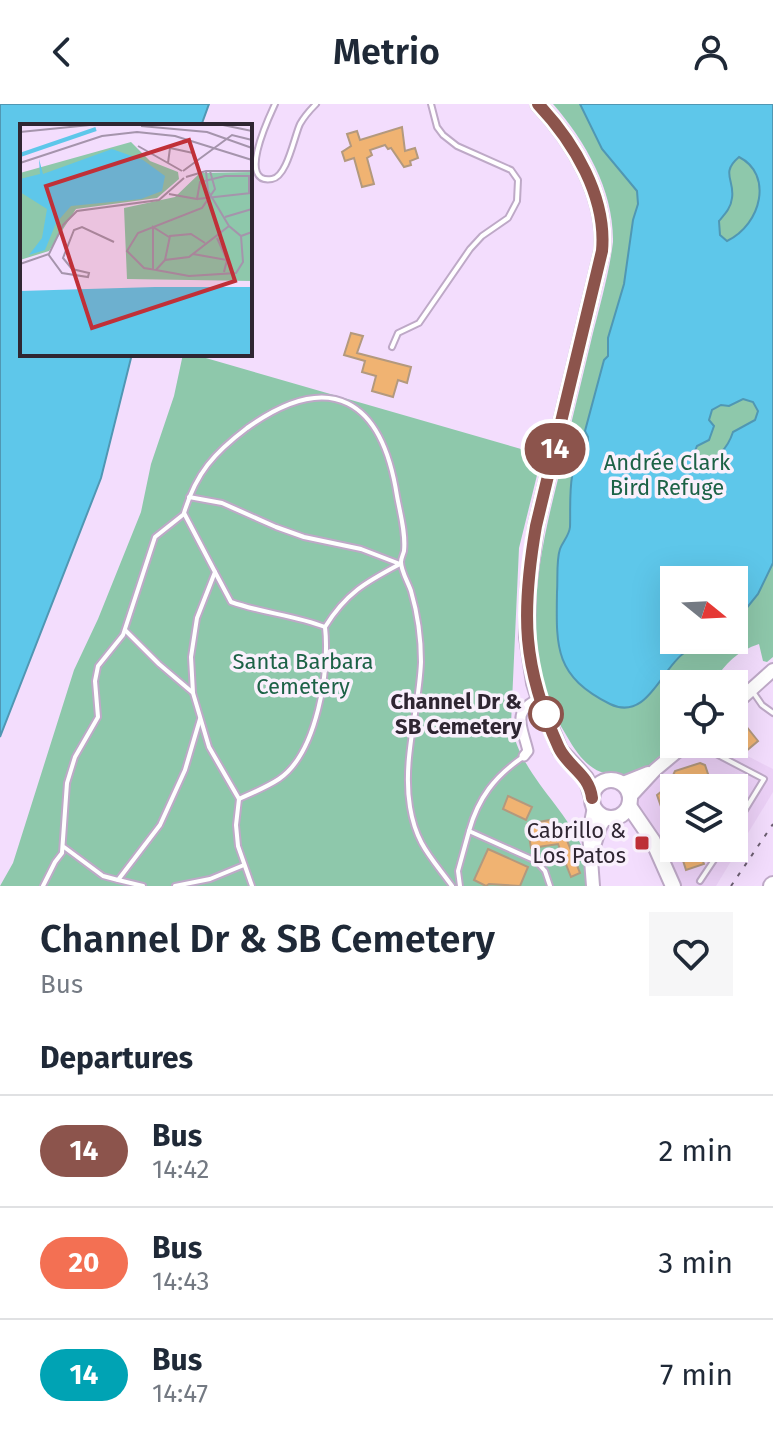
<!DOCTYPE html>
<html lang="en">
<head>
<meta charset="utf-8">
<style>
	:root { --surface:#fff; --page:#f6f6f7; --text:#1f2937; --muted:#747a83; --line:#e0e1e3 }
	body { margin:0; font-family:"Fira Sans",sans-serif; background:var(--page); color:var(--text); height:100vh; display:flex; flex-direction:column; font-size:30px; white-space:nowrap }
	* { box-sizing:border-box; margin:0 }
	p { font-size:26px; color:var(--muted) }
	.icon { flex:none; width:44px; height:44px; fill:none; stroke:currentColor; stroke-width:2; stroke-linecap:round; stroke-linejoin:round }
	.map { position:relative; height:782px; overflow:hidden }
	.sheet { display:flex; flex-direction:column; background:var(--surface); flex:1 }
	.sheet>* { flex:none }
	.badge { padding:0 16px; border-radius:26px; font-size:28px; line-height:52px }
	.needle { width:52px; rotate:108deg }
	.fabs { position:absolute; left:660px; top:462px; display:grid; gap:16px }
	.fabs a { display:grid; place-items:center; width:88px; height:88px; border-radius:0px; background:var(--surface); box-shadow:0 8px 32px #0002; font-size:40px }
	.map>.badge { position:absolute; translate:-50% -50%; box-shadow:0 0 0 4px #fff }
	h2 { padding:0 40px; font-size:30px; line-height:72px }
	.round { display:grid; place-items:center; flex:none; width:84px; height:84px; border-radius:0px; background:var(--page) }
	.overview { display:flex; align-items:center; justify-content:space-between; height:136px; padding:0 40px }
	h1 { font-size:38px; font-weight:600; line-height:60px }
	ul { padding:0; list-style:none }
	li { display:flex; align-items:center; gap:24px; height:112px; padding:0 40px; border-top:2px solid var(--line) }
	li div { flex:1 }
	li b { display:block; font-size:30px }
	li em { font-style:normal }
	li .badge { min-width:88px; font-weight:700; text-align:center }
	header { display:flex; justify-content:space-between; align-items:center; height:104px; padding:0 40px; background:var(--surface); font-size:36px; font-weight:600 }
	.map>svg:first-child { display:block }
</style>
</head>
<body>
<header><svg class="icon" aria-label="back" viewBox="0 0 24 24"><path d="M15 5l-7 7 7 7"/></svg>Metrio<svg class="icon" aria-label="person" viewBox="0 0 24 24"><circle cx="12" cy="8" r="4"/><path d="M4 21q1-7 8-7t8 7"/></svg></header>
<div class="map">
<svg width="773" height="782" viewBox="0 0 773 782">
	<rect width="100%" height="100%" fill="#f3ddfd"/>
	<path fill="#ecd1f7" fill-rule="evenodd" d="M692 640H724L773 665V688L716 782H680L634 697 660 668ZM674 684H734V744H674Z"/>
	<g fill="#8ec8ab" fill-rule="evenodd">
		<path d="M553 0H773V553L767 558 763 557 759 540C738 547 725 559 714 578L718 580H674V640C650 662 637 680 601 668 584 662 573 643 565 629 518 550 537 458 558 375 569 327 581 280 592 233 600 201 609 170 613 138 614 87 586 38 553 0ZM674 476H734V536H674Z"/>
		<path d="M183 250H192L542 351 519 444 511 620C520 670 563 700 583 745 587 757 588 770 589 782H0L13 759 74 566 98 515 141 408 151 360 174 292Z"/>
	</g>
	<g fill="#5ec7ea" stroke="#5097b3" stroke-width="2" fill-rule="evenodd">
		<polygon points="0,0 209,0 201,22 22,22 22,250 132,250 101,374 0,633"/>
		<path d="M580 0H773V459L758 490 745 506 747 521 734 534V476H674V536H731C718 544 698 540 684 549 661 565 647 618 610 600 555 572 556 545 557 488 558 475 556 457 560 445 563 437 569 432 570 423 571 398 566 358 588 342V333L585 327 604 256 608 252V234L624 180 633 116 638 100 637 87 602 45ZM739 53C773 70 762 120 727 137L720 131 719 117C725 110 731 104 732 94 735 76 720 69 739 53ZM743 295 753 298 758 307 755 316 733 328C727 346 718 353 701 360L693 352 697 342 709 336 714 322 709 316 712 306 721 301 729 302Z"/>
	</g>
	<g fill="#f0b372" stroke="#b3997e" stroke-width="2">
		<polygon points="402,23 405,47 415,44 418,54 410,57 411,61 404,63 391,44 388,45 385,41 370,46 372,51 367,54 374,80 362,83 354,54 345,57 342,48 351,42 347,30 357,27 360,36"/>
		<polygon points="351,229 363,232 357,249 411,263 407,279 398,276 393,293 372,287 376,272 362,268 365,257 344,251"/>
		<polygon points="742,617 758,637 745,648 734,642 734,624"/>
		<polygon points="700,659 705,661 709,673 705,682 674,684 673,737 657,691 668,682 675,667"/>
		<polygon points="508,692 532,703 526,716 503,705"/>
		<polygon points="550,716 553,733 564,729 580,769 571,773 558,740 531,744 527,720"/>
		<polygon points="679,744 707,744 710,752 702,755 704,760 686,766"/>
		<polygon points="488,745 528,763 520,782 489,780 486,782 474,776"/>
	</g>
	<g fill="none" stroke-linecap="round" stroke-linejoin="round">
		<g stroke="#bea9c7" stroke-width="8">
			<g id="lane">
				<path d="M275 0C270 11 236 81 272 75 287 73 294 33 300 20 304 13 310 6 316 0"/>
				<polyline points="392,243 398,229 419,219 470,145 482,132 508,114 517,97 518,76 511,66 457,42 443,31 437,23 431,0"/>
				<path d="M189 393 222 399 276 423 304 433 361 445 400 460C366 478 346 489 325 523"/>
				<path d="M215 468 231 498C262 509 294 511 325 523 330 566 317 649 279 675 267 683 252 689 239 695"/>
				<polyline points="125,526 159,560 192,588"/>
				<polyline points="753,588 762,601 773,609"/>
				<polyline points="697,640 764,675 734,724"/>
				<path d="M523 653C495 672 478 694 469 727L536 757 545 767 550 782"/>
				<polyline points="64,743 103,772 118,776 160,721 185,666 200,615"/>
				<polyline points="118,776 143,782"/>
				<polyline points="700,777 722,744"/>
				<polyline points="43,782 55,758 62,749 67,679 75,653 98,613 95,577 98,562 123,531 155,433 184,410"/>
				<polyline points="175,782 210,775 244,761"/>
				<path d="M252 782 238 742 236 721 239 695 209 643 193 589 191 553 197 514 215 468 184 409C196 369 214 349 247 324 331 264 382 296 397 392 400 409 406 429 404 447 403 451 401 454 401 458 401 467 408 478 411 487 418 511 421 533 421 558 419 607 402 655 410 703 416 740 431 753 452 782"/>
				<polyline points="460,782 458,767 469,727"/>
			</g>
		</g>
		<g stroke="#bea9c7" stroke-width="13">
			<path id="street" d="M524 652 528 647C522 622 511 607 539 595"/>
		</g>
		<g stroke="#bea9c7" stroke-width="16">
			<g id="secondary">
				<polyline points="734,601 773,566"/>
				<polyline points="623,679 648,669"/>
				<polyline points="630,693 655,666 686,640"/>
				<polyline points="594,742 600,723 606,713"/>
				<polyline points="593,782 589,729 594,703"/>
			</g>
		</g>
		<g stroke="#bea9c7" stroke-width="18">
			<g id="primary">
				<path d="M538 0C574 38 607 93 602 147L536 422 528 484 527 533 534 579 539 595 560 646 586 674 592 694"/>
				<circle cx="611" cy="695" r="19"/>
				<polyline points="629,702 653,737 673,782"/>
			</g>
		</g>
		<g stroke="#bea9c7" stroke-width="20">
			<polyline id="highway" points="772,782 773,781"/>
		</g>
		<use href="#lane" stroke="#fff" stroke-width="4"/>
		<use href="#street" stroke="#fff" stroke-width="9"/>
		<use href="#secondary" stroke="#fff" stroke-width="12"/>
		<use href="#primary" stroke="#fff" stroke-width="14"/>
		<use href="#highway" stroke="#fff" stroke-width="16"/>
		<polyline stroke="#6b5e70" stroke-width="2" stroke-dasharray="4 8" stroke-linecap="butt" points="731,782 773,720"/>
	</g>
	<g fill="none" stroke-linecap="round" stroke-linejoin="round">
		<g stroke="#fff" stroke-width="18">
			<path id="line" d="M538 0C574 38 607 93 602 147L536 422C521 509 522 563 559 644 569 664 589 670 592 694"/>
		</g>
		<use href="#line" stroke="#8c544c" stroke-width="12"/>
	</g>
	<circle fill="#fff" stroke="#8c544c" stroke-width="4" cx="546" cy="610" r="16"/>
	<rect fill="#c03038" stroke="#f9f0fc" stroke-width="3" x="634" y="731" width="16" height="16" rx="4"/>
	<g text-anchor="middle" dominant-baseline="central" stroke-width="7" stroke-linejoin="round" paint-order="stroke">
		<g font-size="22" fill="#1c6246" stroke="#f9f0fc">
			<text x="667" y="358">Andrée Clark<tspan x="667" dy="25">Bird Refuge</tspan></text>
			<text x="303" y="557">Santa Barbara<tspan x="303" dy="25">Cemetery</tspan></text>
		</g>
		<g font-size="22" font-weight="bold" fill="#2f2632" stroke="#f9f0fc" text-anchor="end">
			<text x="522" y="597">Channel Dr &amp;<tspan x="522" dy="25">SB Cemetery</tspan></text>
		</g>
		<g font-size="22" fill="#2f2632" stroke="#f9f0fc" text-anchor="end">
			<text x="626" y="726">Cabrillo &amp;<tspan x="626" dy="25">Los Patos</tspan></text>
		</g>
	</g>
	<g transform="translate(20 20)">
		<rect width="232" height="232" fill="#f3ddfd"/>
		<path d="M111 18 130 37 158 48 159 55 137 74 56 85 29 127 0 136V49ZM232 48V157L107 155 104 84 155 73 180 49Z" fill="#8ec8ab"/>
		<path d="M92 25 123 36 145 52 142 67 121 75 51 82 36 99 25 126 9 131 22 114 27 85 0 68V55L20 50 19 35 23 50ZM135 163H232V232H0V167Z" fill="#5ec7ea"/>
		<path fill="none" stroke="#5ec7ea" stroke-width="4" d="M0 31 76 5"/>
		<path fill="none" stroke="#a594ac" stroke-width="2" d="M198 0 232 7M121 2 187 8 232 24M0 8 80 0M118 22 162 47M0 39 82 12 117 8 155 12 232 36M148 39 150 24 173 29M163 47 212 11 232 16M186 47 188 67 209 102 221 112 232 108M190 47 195 65 182 84 118 109 107 127 124 144 136 146 145 136 169 133 209 102M166 53 186 47H232M149 70 177 75 180 58 205 52H229V69M177 75 231 69M205 93 232 85M197 114 207 136M28 130 42 149 68 153 69 149 52 145 43 134 54 106 62 103 94 118M173 130 207 136 204 148M145 136 150 112 171 110 185 119M0 140 29 130 43 101 57 87 139 76 164 54M133 146V103L149 113M136 146 169 152 216 149 223 138 221 112"/>
		<path fill="#c03038" fill-opacity="0.15" stroke="#c03038" stroke-width="4" d="M169 16 215 157 72 204 26 62Z"/>
		<rect width="232" height="232" fill="none" stroke="#2f2632" stroke-width="4"/>
	</g>
</svg>
<div class="fabs">
<a><svg class="needle" viewBox="-14 -14 28 28"><path d="M0-13l5 13h-10z" fill="#e53935"/><path d="M0 13l5-13h-10z" fill="#747a83"/></svg></a>
<a><svg class="icon" aria-label="locate" viewBox="0 0 24 24"><circle cx="12" cy="12" r="6"/><path d="M12 2v4M12 18v4M2 12h4M18 12h4"/></svg></a>
<a><svg class="icon" aria-label="layers" viewBox="0 0 24 24"><path d="M12 4l9 5-9 5-9-5zM3 14l9 5 9-5"/></svg></a>
</div>
<b class="badge" style="left:555px;top:345px;background:#8c544c;color:#fff">14</b>
</div>
<section class="sheet">
<div class="overview"><div><h1>Channel Dr &amp; SB Cemetery</h1><p>Bus</p></div><a class="round"><svg class="icon" aria-label="heart" viewBox="0 0 24 24"><path d="M12 20l-8-8c-3-5 5-10 8-4 3-6 11-1 8 4z"/></svg></a></div>
<h2>Departures</h2>
<ul>
<li><span class="badge" style="background:#8c544c;color:#fff">14</span><div><b>Bus</b><p>14:42</p></div><em>2 min</em></li>
<li><span class="badge" style="background:#f37053;color:#fff">20</span><div><b>Bus</b><p>14:43</p></div><em>3 min</em></li>
<li><span class="badge" style="background:#00a3b4;color:#fff">14</span><div><b>Bus</b><p>14:47</p></div><em>7 min</em></li>
</ul>
</section>
</body>
</html>
